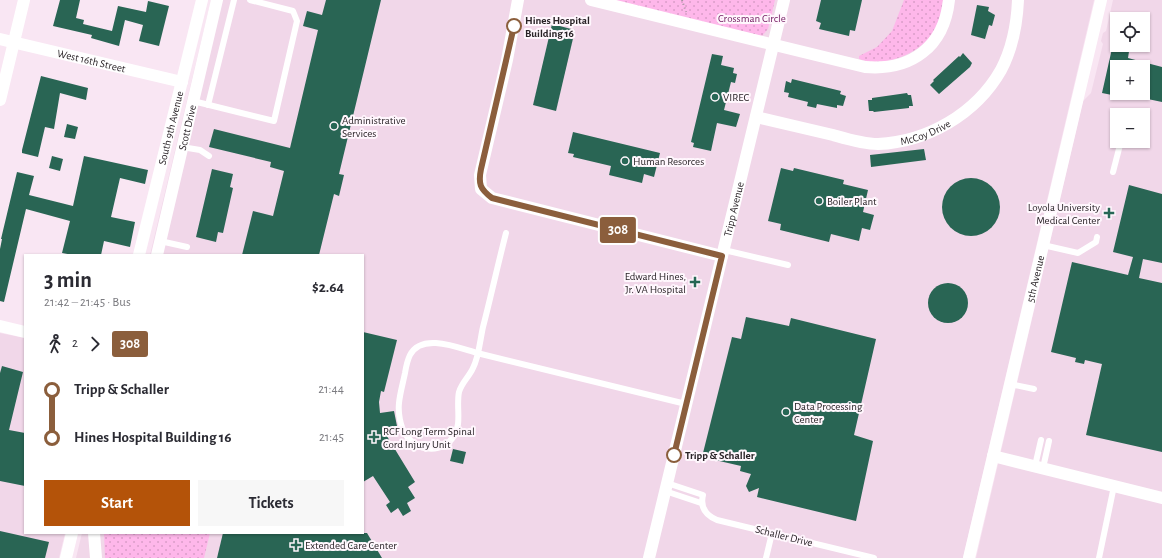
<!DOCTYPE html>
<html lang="en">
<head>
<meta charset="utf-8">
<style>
	:root { --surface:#fff; --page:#f7f7f7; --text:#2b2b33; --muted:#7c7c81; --accent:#b45309 }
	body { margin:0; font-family:"Alegreya Sans",sans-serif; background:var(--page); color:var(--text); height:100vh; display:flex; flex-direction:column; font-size:15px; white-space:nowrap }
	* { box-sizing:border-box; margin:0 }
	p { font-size:13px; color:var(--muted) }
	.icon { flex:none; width:22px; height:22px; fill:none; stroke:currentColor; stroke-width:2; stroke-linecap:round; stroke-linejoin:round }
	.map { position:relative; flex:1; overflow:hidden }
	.details { position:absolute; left:24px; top:254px; width:340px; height:280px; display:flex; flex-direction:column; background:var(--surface); border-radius:0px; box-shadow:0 1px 3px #0004 }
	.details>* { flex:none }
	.badge { padding:0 8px; border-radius:3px; font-size:14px; line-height:26px }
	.tools { position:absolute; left:1110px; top:12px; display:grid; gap:8px }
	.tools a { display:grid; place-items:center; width:40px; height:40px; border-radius:0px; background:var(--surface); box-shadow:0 1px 3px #0004; font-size:20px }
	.map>.badge { position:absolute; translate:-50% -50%; box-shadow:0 0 0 2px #fff }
	.legs { display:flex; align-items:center; gap:6px; height:44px; padding:0 20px; font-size:13px }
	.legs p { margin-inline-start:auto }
	.overview { display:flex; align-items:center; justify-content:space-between; height:68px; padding:0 20px }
	h1 { font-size:22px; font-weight:600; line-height:30px }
	.button { display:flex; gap:8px; margin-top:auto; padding:8px 20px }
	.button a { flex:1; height:46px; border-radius:0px; background:var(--accent); color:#fff; font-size:16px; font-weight:600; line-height:46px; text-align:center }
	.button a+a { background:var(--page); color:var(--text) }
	ul { padding:0 20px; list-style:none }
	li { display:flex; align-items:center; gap:14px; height:48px; font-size:15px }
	li i { display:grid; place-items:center; width:6px; height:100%; margin:0 5px; background:currentColor }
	li i::after { content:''; width:10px; height:10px; margin:-5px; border:3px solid; border-radius:50%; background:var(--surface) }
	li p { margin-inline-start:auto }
	li:first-child i { background:linear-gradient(#0000 50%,currentColor 0) }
	li:last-child i { background:linear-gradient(currentColor 50%,#0000 0) }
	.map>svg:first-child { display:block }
</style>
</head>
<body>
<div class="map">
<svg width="1162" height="558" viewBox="0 0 1162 558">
	<defs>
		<pattern id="park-dots" width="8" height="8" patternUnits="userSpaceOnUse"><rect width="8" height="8" fill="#feb7ea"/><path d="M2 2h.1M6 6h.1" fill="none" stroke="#da9dc9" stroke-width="1.8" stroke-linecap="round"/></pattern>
	</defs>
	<rect width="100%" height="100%" fill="#f9e6f3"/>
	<g fill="#f1d7e9" fill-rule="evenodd">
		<polygon points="211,0 1094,0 963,558 76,558 82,533 363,533 363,255 150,255"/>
		<path d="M1113 0H1162V558H976L1083 101 1091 93 1103 44 1101 41 1103 33 1106 31ZM1117 19H1143V45H1117ZM1117 67H1143V93H1117ZM1117 115H1143V141H1117Z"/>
		<polygon points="0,333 25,338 25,533 65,533 59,558 0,558"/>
	</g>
	<g fill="url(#park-dots)">
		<polygon points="606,0 775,0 768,29 762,36"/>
		<path d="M904 0H943C941 10 940 21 935 30 921 54 884 68 859 59V56L877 47 892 31Z"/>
		<polygon points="104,533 210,533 204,558 105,558"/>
	</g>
	<g fill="#296554">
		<polygon points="60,0 80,0 76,18 84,20 83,24 112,31 118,6 146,12 148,1 169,6 159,46 139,41 143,25 125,20 119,46 91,38 92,35 53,26"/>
		<polygon points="326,0 381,0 339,174 344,175 339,196 334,194 319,255 242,255 253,211 273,216 284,171 270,167 271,162 209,147 214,129 290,148 318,30 303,26 307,11 322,15"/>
		<polygon points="821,0 862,0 855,31 850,30 849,36 819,29 821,23 816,21"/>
		<polygon points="977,5 989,7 988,11 995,15 992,26 989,25 985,39 971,35"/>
		<polygon points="552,24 575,30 556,111 533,105"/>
		<polygon points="1113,44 1130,45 1128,58 1162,67 1162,102 1143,98 1143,67 1117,67 1117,96 1102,93"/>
		<polygon points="963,53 972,63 970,67 939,94 930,85 934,81 933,80 959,56 960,57"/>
		<polygon points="712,54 723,56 721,65 734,68 733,73 737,74 735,83 731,82 724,110 740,114 736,127 717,123 711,151 693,147 694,143 691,142"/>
		<polygon points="41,76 88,88 86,100 60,93 54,129 45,127 38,157 22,153 22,150"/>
		<polygon points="792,79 841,91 840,94 846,96 843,106 837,105 837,108 817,104 816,108 807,106 808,102 788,97 789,93 784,92 786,81 791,83"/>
		<polygon points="907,93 908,95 911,95 913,106 909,106 909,108 874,112 873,111 869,111 868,100 872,100 872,98"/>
		<polygon points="67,124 78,127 75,139 64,137"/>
		<polygon points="573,132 660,153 654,177 644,174 642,183 609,175 611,166 573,157 574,154 568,153"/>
		<polygon points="924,149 926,160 871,167 870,155"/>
		<polygon points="52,156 63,159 60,171 49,168"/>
		<polygon points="84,156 148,170 145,184 120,178 111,217 135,222 130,247 104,241 101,255 73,255 62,253 70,221 26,209 4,302 0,301 0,249 2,239 1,239 17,172 34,176 29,195 73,206"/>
		<polygon points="781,168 793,171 794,168 844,180 843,184 868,190 863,212 874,215 870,230 862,228 859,241 831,234 829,242 780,230 781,224 768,221"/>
		<polygon points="212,169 233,174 230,187 233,188 223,233 218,232 216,242 196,237"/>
		<circle cx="971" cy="207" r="29"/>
		<polygon points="1129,185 1162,194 1162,263 1143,259 1139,278 1162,283 1162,452 1086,435 1102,364 1085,360 1084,364 1075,362 1076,358 1051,352 1072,262 1128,275 1133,257 1113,252"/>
		<circle cx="948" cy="303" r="20"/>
		<polygon points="746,317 789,326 791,318 876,339 854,435 873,441 856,521 757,497 759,488 749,492 746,486 751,474 740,471 741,466 702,457 732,337 741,339"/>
		<polygon points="363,332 397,340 384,392 381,391 379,402 380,413 394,411 397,426 382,428 415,482 408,487 415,498 407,503 411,511 403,516 398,508 391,513 386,505 390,502 373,476 363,482"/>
		<polygon points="2,366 23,372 9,430 25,433 25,486 0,481 0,373"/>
		<polygon points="453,449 466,452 463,464 450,461"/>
		<polygon points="0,531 49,542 45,558 0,558"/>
		<polygon points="223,533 367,533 382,558 217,558"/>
	</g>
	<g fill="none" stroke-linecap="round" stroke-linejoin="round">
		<polyline stroke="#9f929b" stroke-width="2" stroke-dasharray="1 3" stroke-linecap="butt" points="682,0 686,12"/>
		<g stroke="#fff" stroke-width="6">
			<polyline points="193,101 274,121 297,21 293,11 250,0"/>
			<polyline points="208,105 234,0"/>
			<polyline points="182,147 200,150 209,156"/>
			<polyline points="1113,172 1121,141"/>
			<path d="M506 233C498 264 491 296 483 327 480 340 479 357 473 368 469 377 462 382 459 392 456 406 462 424 454 436 442 454 417 452 406 435 400 427 398 412 399 403 400 393 403 383 405 373 406 367 407 361 410 355 422 332 459 348 477 353L686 404"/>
			<polyline points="160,241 187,247"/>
			<polyline points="1043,245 1078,253 1096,242 1097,237"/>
			<polyline points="724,250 788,265"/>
			<polyline points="1010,384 1034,389"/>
			<polyline points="1035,466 1041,440"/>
			<polyline points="1043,468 1049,441"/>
			<path d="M667 483 703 495C700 507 705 515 717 520L874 558"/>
			<polyline points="665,491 701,503"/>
			<polyline points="766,558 772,533"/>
			<polyline points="1099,558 1114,486"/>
		</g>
		<g stroke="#fff" stroke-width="12">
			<polyline points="518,0 507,60 480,175 481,189 492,198 722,256"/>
			<path d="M591 0 865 67C911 71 944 47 949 0"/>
			<path id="s1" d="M0 39 182 82"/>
			<polyline points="0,100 24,0"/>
			<path id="s2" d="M756 117C782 123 807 129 833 135 847 139 863 144 878 144 927 142 976 114 1001 70 1012 49 1017 24 1018 0"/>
			<path id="s3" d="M139 255 202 0"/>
			<path id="s4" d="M157 255 217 0"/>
			<polyline points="0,326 25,332"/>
			<polyline points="993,456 1162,498"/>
			<polyline points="94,533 96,558"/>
			<polyline points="66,558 72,533"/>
			<path id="s5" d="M649 558 784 0"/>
			<path id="s6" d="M969 558 1101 0"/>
		</g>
	</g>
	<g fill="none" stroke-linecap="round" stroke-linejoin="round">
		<g stroke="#fff" stroke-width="9">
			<path id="line-1" d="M514 26 481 169C478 184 480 189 492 198L722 256 674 455"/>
		</g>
		<use href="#line-1" stroke="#8b5e3c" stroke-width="6"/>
	</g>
	<g fill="#fff" stroke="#8b5e3c" stroke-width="2">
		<circle cx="514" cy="26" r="7"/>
		<circle cx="674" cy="455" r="7"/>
	</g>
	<g fill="#276755" stroke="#fff7fd" stroke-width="1.5">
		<circle cx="715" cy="97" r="4"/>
		<circle cx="334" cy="126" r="4"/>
		<circle cx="625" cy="161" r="4"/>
		<circle cx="819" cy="201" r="4"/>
		<path d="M1107 207h4v4h4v4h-4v4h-4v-4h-4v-4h4z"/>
		<path d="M693 276h4v4h4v4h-4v4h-4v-4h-4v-4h4z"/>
		<circle cx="786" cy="412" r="4"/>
		<path d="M372 431h4v4h4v4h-4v4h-4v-4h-4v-4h4z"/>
		<path d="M294 539h4v4h4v4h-4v4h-4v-4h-4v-4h4z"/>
	</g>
	<g text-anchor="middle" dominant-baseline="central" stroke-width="4" stroke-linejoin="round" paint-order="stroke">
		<g font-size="11" fill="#721a60" stroke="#fff7fd">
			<text x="752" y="18">Crossman Circle</text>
		</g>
		<g font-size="11" font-weight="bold" fill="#292327" stroke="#fff7fd" text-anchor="start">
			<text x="525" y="20">Hines Hospital<tspan x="525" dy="13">Building 16</tspan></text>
			<text x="685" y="455">Tripp &amp; Schaller</text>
		</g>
		<g font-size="11" fill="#292327" stroke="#fff7fd">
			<text stroke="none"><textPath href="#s1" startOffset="94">West 16th Street</textPath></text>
			<text stroke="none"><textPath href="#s4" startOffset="131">Scott Drive</textPath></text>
			<text stroke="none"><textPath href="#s3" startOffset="131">South 9th Avenue</textPath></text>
			<text stroke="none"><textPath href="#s2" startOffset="174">McCoy Drive</textPath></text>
			<text stroke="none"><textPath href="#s5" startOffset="359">Tripp Avenue</textPath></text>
			<text stroke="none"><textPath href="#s6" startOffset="287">5th Avenue</textPath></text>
			<text transform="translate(784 536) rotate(14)">Schaller Drive</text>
		</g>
		<g font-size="11" fill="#292327" stroke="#fff7fd" text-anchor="start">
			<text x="723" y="97">VIREC</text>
			<text x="342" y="120">Administrative<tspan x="342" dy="13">Services</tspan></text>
			<text x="633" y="161">Human Resorces</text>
			<text x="827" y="201">Boiler Plant</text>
			<text x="1100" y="207" text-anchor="end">Loyola University<tspan x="1100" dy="13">Medical Center</tspan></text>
			<text x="686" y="276" text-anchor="end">Edward Hines,<tspan x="686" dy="13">Jr. VA Hospital</tspan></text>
			<text x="794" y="406">Data Processing<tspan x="794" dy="13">Center</tspan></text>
			<text x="383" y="431">RCF Long Term Spinal<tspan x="383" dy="13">Cord Injury Unit</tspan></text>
			<text x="305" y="545">Extended Care Center</text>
		</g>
	</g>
</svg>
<div class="tools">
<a><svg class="icon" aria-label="locate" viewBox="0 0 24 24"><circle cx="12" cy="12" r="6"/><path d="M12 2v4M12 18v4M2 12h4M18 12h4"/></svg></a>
<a>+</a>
<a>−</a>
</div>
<b class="badge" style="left:618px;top:230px;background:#8b5e3c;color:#fff">308</b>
<section class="details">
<div class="overview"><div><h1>3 min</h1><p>21:42 – 21:45 · Bus</p></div><b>$2.64</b></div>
<div class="legs"><svg class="icon" aria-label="walk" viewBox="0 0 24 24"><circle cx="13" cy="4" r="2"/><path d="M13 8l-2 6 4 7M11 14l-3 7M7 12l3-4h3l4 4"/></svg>2<svg class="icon" aria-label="forward" viewBox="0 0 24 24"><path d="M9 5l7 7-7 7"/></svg><b class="badge" style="background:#8b5e3c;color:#fff">308</b></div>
<ul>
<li><i style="color:#8b5e3c"></i><b>Tripp &amp; Schaller</b><p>21:44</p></li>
<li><i style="color:#8b5e3c"></i><b>Hines Hospital Building 16</b><p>21:45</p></li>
</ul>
<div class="button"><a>Start</a><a>Tickets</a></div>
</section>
</div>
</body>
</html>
